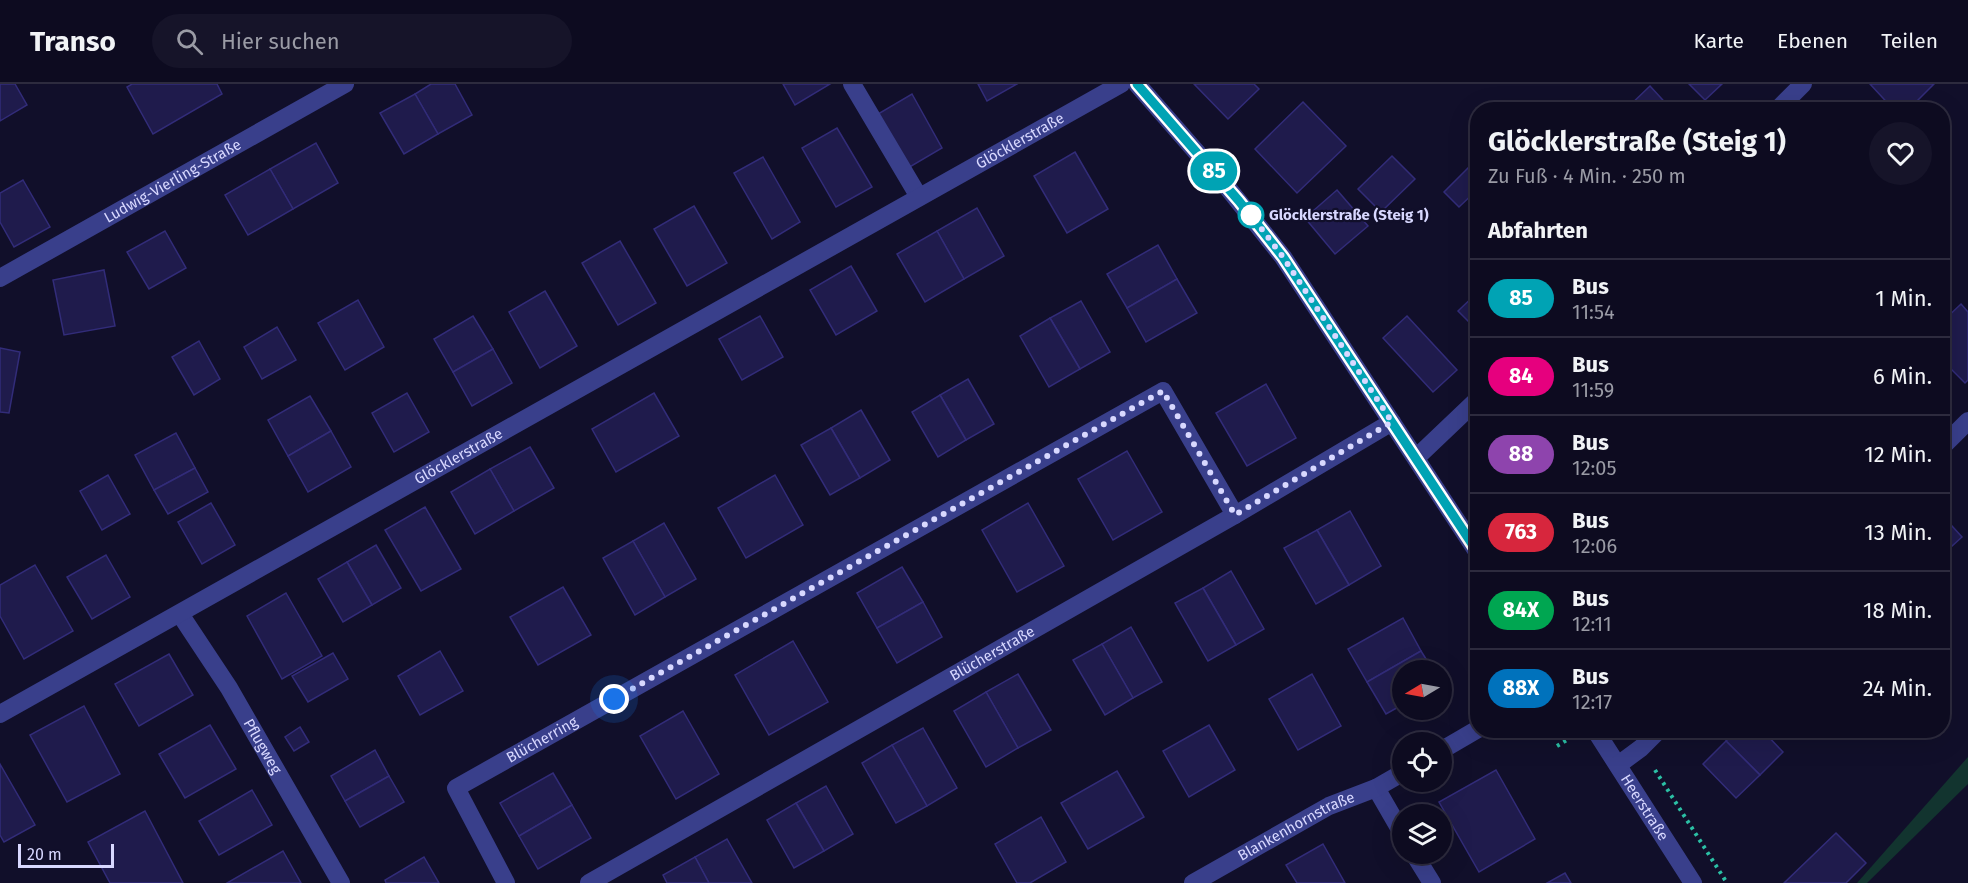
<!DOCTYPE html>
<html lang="de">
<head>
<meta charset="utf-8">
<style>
	:root { --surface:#0d0b20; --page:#161429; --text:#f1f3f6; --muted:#9a9ba5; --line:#2d2b3e }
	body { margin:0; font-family:"Fira Sans",sans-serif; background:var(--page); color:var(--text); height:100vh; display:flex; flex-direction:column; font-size:22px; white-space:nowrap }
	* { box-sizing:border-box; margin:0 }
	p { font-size:20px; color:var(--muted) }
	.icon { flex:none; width:33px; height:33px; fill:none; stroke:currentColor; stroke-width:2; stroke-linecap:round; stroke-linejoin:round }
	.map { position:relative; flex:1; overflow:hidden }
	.side { position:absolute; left:1470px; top:18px; width:480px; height:636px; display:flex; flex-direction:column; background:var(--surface); border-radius:24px; box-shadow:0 6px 24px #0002,0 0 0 2px var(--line) }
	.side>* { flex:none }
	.badge { padding:0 12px; border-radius:20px; font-size:21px; line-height:39px }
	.needle { width:39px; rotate:260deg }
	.fabs { position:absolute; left:1392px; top:576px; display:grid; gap:12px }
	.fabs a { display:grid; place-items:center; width:60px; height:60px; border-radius:50%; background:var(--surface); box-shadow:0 6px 24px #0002,0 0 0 2px var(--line); font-size:30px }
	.scale { position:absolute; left:18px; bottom:15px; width:96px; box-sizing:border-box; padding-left:6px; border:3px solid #d8d8ff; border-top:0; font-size:16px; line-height:21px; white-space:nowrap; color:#d8d8ff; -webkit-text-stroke:4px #110f2a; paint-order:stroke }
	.you { position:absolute; width:30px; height:30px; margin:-15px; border:4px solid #fff; border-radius:50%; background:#1a73e8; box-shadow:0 0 0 9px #1a73e833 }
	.map>.badge { position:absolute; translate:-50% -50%; box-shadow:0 0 0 3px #fff }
	h2 { padding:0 18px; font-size:22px; line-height:54px }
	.round { display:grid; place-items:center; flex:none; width:63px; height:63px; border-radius:32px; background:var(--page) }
	.summary { display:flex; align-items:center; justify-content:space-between; height:102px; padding:0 18px }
	h1 { font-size:28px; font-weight:700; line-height:45px }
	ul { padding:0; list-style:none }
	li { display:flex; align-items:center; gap:18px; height:78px; padding:0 18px; border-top:2px solid var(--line) }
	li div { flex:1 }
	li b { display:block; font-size:22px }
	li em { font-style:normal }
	li .badge { min-width:66px; font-weight:700; text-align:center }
	header { display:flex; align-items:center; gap:36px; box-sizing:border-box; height:84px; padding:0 30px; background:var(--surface); border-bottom:2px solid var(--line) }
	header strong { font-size:28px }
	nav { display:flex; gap:33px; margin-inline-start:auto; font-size:21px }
	.search { width:420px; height:54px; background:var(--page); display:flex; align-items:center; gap:15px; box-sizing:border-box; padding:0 21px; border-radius:33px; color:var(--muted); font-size:22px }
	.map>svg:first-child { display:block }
</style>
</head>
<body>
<header>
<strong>Transo</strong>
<div class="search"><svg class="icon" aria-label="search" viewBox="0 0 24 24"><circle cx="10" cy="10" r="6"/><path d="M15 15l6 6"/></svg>Hier suchen</div>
<nav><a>Karte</a><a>Ebenen</a><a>Teilen</a></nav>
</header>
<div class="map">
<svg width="1968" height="799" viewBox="0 0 1968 799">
	<rect width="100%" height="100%" fill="#110f2a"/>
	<polygon fill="#12342f" points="1968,673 1968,700 1867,799 1857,799"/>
	<g fill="#1f1b4c" stroke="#322c79" stroke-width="1.5">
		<polygon points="0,0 15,0 27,21 0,37"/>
		<polygon points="132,0 217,0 222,10 153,50 127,3"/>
		<polygon points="431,0 455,0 472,31 438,50 415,10"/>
		<polygon points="783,0 830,0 795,21"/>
		<polygon points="978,0 1017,0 987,17"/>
		<polygon points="1194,0 1254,0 1259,5 1228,35"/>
		<polygon points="1689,0 1722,0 1705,16"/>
		<polygon points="1870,0 1934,0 1908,26 1894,26"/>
		<polygon points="1650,2 1672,26 1625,26"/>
		<polygon points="415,10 438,50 404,70 380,29"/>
		<polygon points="912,10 942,64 908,84 878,30"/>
		<polygon points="1303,18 1346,62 1297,109 1255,65"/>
		<polygon points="837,44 872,103 836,123 802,64"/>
		<polygon points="316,59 338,99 293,125 270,85"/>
		<polygon points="1075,68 1108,125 1067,149 1034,92"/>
		<polygon points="1392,72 1415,95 1381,128 1358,105"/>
		<polygon points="763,73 800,138 772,155 734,89"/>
		<polygon points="1471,81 1478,87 1478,105 1459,123 1444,108"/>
		<polygon points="270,85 293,125 248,151 225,111"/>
		<polygon points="23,96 50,143 14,163 0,138 0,109"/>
		<polygon points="1337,106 1368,142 1335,170 1305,134"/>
		<polygon points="694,122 727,179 687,202 654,145"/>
		<polygon points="977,124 1004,172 964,195 937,147"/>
		<polygon points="165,147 186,184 149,205 127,168"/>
		<polygon points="937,147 964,195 925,218 897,170"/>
		<polygon points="620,157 656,219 618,241 582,179"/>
		<polygon points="1158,161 1177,195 1127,224 1107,190"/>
		<polygon points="851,182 877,227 836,251 810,206"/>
		<polygon points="104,186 115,242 64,251 53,196"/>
		<polygon points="1177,195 1197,229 1146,258 1127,224"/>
		<polygon points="545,207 577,262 540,284 509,228"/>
		<polygon points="1478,208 1478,247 1458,227"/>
		<polygon points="358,216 384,263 345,286 318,239"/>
		<polygon points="1081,217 1110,268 1080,285 1050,234"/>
		<polygon points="1961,220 1968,228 1968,296 1965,299 1942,276 1942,238"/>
		<polygon points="473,232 493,265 453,288 434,255"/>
		<polygon points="760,232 783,273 742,296 719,255"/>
		<polygon points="1407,232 1457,286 1433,308 1383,254"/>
		<polygon points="1050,234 1080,285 1049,303 1020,252"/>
		<polygon points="277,243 296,276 262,295 244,263"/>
		<polygon points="199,257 220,295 194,311 172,273"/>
		<polygon points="0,264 20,268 9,329 0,328"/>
		<polygon points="493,265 512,299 472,322 453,288"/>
		<polygon points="968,295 994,340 966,356 940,311"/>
		<polygon points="1266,300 1296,354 1247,382 1216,329"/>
		<polygon points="407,309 429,348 394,368 372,329"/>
		<polygon points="654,309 679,352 616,388 592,345"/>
		<polygon points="940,311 966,356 938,373 912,328"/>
		<polygon points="310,312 331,347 288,372 268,336"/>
		<polygon points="861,326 890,376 860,394 831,344"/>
		<polygon points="831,344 860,394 830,411 801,361"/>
		<polygon points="331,347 351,383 308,408 288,372"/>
		<polygon points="176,349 195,384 154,406 135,371"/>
		<polygon points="530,363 554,404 514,427 490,385"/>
		<polygon points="1127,367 1162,428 1113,456 1078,395"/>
		<polygon points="195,384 208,408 168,430 154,406"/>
		<polygon points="490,385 514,427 475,450 451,408"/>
		<polygon points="108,391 130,430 102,446 80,407"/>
		<polygon points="775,391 803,441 746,474 718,424"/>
		<polygon points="211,419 235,461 202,480 178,438"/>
		<polygon points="1028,419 1064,482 1017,508 982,446"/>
		<polygon points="425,423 461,485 421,507 385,446"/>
		<polygon points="1350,427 1381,482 1349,501 1317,446"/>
		<polygon points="1942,431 1962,453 1942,471"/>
		<polygon points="664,439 696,495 665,513 633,457"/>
		<polygon points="1317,446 1349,501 1316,520 1284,464"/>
		<polygon points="633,457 665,513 635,531 603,474"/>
		<polygon points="376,461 401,504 372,521 347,478"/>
		<polygon points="106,471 130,513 92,535 67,493"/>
		<polygon points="347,478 372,521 343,538 318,495"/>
		<polygon points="35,481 73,547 24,575 0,532 0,501"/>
		<polygon points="902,483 923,518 877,544 857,509"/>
		<polygon points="1231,487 1264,545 1236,561 1203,504"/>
		<polygon points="563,503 591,551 538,581 510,533"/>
		<polygon points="1203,504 1236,561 1208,577 1175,519"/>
		<polygon points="286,509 322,572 282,595 247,532"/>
		<polygon points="923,518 942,553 897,579 877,544"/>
		<polygon points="1403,534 1421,567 1367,598 1348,565"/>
		<polygon points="1131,543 1162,598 1133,614 1102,560"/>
		<polygon points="793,557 828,618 769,651 735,591"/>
		<polygon points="1102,560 1133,614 1105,631 1073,576"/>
		<polygon points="440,567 463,607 420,631 398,592"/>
		<polygon points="1421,567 1433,586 1402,586 1402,621 1386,630 1367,598"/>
		<polygon points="333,569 348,595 308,618 292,592"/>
		<polygon points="169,570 193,611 139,642 115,600"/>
		<polygon points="1018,590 1051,646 1018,664 986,608"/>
		<polygon points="1312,590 1341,642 1298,666 1269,615"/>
		<polygon points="986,608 1018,664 986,683 954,627"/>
		<polygon points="84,622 120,690 67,718 30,651"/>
		<polygon points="683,627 719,690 676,715 640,652"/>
		<polygon points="210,641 236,685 185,714 159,670"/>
		<polygon points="1209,641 1235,686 1189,713 1163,667"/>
		<polygon points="300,643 309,658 294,667 285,653"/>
		<polygon points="923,644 957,704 927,722 892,661"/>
		<polygon points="1737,646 1762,646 1783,668 1760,691 1726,657"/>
		<polygon points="1726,657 1760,691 1736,714 1703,680"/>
		<polygon points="892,661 927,722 896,739 862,679"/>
		<polygon points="375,666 389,692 345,717 331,692"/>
		<polygon points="0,680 35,741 4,758 0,751"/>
		<polygon points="1496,686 1535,755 1479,788 1439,718"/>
		<polygon points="1117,687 1144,733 1088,765 1061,719"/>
		<polygon points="553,689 572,721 519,752 500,719"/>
		<polygon points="389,692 404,718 360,743 345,717"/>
		<polygon points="826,702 853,750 824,767 796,719"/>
		<polygon points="252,706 272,741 219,771 199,737"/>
		<polygon points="796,719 824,767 794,784 767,736"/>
		<polygon points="572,721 591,754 538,785 519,752"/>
		<polygon points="145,727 183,799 110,799 88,758"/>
		<polygon points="1041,733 1066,778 1030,799 1017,799 995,760"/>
		<polygon points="1836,749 1866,779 1846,799 1784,799"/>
		<polygon points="727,755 752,799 709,799 695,773"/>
		<polygon points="1323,760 1345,799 1297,799 1286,781"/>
		<polygon points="283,767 301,799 227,799"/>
		<polygon points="424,773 439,799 386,799 385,796"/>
		<polygon points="695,773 709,799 667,799 663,791"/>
		<polygon points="1565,789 1571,799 1547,799"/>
	</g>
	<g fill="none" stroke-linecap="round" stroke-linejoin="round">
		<g stroke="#2bc0a5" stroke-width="4" stroke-dasharray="3 4.5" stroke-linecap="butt">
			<polyline points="1557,662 1572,653"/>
			<polyline points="1655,686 1727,799"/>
		</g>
		<g stroke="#393f8b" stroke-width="18">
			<polyline points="852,0 919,113"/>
			<polyline points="1137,0 1227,103 1283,173 1478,469"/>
			<polyline points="1777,26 1803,0"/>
			<path id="s1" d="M0 194 345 0"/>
			<polyline points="1942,363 1968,337"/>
			<polyline points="1416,374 1478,315"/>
			<path id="s2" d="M180 530 229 604 341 799"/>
			<path id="s3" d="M0 630 1121 0"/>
			<path id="s4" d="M1595 646 1693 799"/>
			<polyline points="1442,666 1478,645"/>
			<polyline points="1618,681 1641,664 1659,646"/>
			<polyline points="1376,704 1402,749"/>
			<polyline points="1414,770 1432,799"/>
			<path id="s5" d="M506 799 456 704 1163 307 1235 431"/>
			<path id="s6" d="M589 799 1235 431 1392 338"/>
			<path id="s7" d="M1193 799 1329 722 1376 704 1402 689"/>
		</g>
	</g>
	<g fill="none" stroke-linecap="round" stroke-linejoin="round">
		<g stroke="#fff" stroke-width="14">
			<polyline id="line" points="1137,0 1239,117 1283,173 1478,469"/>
		</g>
		<use href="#line" stroke="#00a3b4" stroke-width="9"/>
		<polyline stroke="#d8d8ff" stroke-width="6" stroke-dasharray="0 10.8" points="614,615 1163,307 1235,431 1392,338 1283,173 1251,131"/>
	</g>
	<circle fill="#fff" stroke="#00a3b4" stroke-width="3" cx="1251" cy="131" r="12"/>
	<g text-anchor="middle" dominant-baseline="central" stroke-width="4.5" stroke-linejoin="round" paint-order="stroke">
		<g font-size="15" fill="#d8d8ff" stroke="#110f2a">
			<text stroke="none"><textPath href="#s3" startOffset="1170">Glöcklerstraße</textPath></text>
			<text stroke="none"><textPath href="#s1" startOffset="198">Ludwig-Vierling-Straße</textPath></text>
			<text stroke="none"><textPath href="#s3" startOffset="526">Glöcklerstraße</textPath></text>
			<text stroke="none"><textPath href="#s6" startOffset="464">Blücherstraße</textPath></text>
			<text stroke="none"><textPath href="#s5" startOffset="206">Blücherring</textPath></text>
			<text stroke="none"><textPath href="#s2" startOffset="156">Pflugweg</textPath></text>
			<text stroke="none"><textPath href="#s4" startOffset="92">Heerstraße</textPath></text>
			<text stroke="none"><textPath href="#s7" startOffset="118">Blankenhornstraße</textPath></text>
		</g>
		<g font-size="15" font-weight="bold" fill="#d8d8ff" stroke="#110f2a" text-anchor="start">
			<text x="1269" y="131">Glöcklerstraße (Steig 1)</text>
		</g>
	</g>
</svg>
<div class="fabs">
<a><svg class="needle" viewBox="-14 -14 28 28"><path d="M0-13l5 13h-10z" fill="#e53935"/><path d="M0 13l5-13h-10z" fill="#9a9ba5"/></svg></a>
<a><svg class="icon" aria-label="locate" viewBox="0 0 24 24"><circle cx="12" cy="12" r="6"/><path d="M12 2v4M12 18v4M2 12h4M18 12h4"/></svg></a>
<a><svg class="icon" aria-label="layers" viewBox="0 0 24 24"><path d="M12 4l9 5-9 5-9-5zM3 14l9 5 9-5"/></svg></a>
</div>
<div class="scale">20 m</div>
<div class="you" style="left:614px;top:615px"></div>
<b class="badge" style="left:1214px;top:87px;background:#00a3b4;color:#fff">85</b>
<section class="side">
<div class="summary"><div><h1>Glöcklerstraße (Steig 1)</h1><p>Zu Fuß · 4 Min. · 250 m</p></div><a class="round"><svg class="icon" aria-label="heart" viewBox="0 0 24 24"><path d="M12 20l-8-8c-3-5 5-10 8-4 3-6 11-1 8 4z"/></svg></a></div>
<h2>Abfahrten</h2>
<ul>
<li><span class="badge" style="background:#00a3b4;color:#fff">85</span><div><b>Bus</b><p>11:54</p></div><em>1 Min.</em></li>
<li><span class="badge" style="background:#e6007e;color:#fff">84</span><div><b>Bus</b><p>11:59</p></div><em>6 Min.</em></li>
<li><span class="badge" style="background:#8e44ad;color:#fff">88</span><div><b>Bus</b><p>12:05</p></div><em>12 Min.</em></li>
<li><span class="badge" style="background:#d7263d;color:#fff">763</span><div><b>Bus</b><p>12:06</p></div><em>13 Min.</em></li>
<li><span class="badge" style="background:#00a651;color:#fff">84X</span><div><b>Bus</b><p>12:11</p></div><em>18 Min.</em></li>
<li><span class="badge" style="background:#0072bc;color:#fff">88X</span><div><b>Bus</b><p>12:17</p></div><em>24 Min.</em></li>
</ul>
</section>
</div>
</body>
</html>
